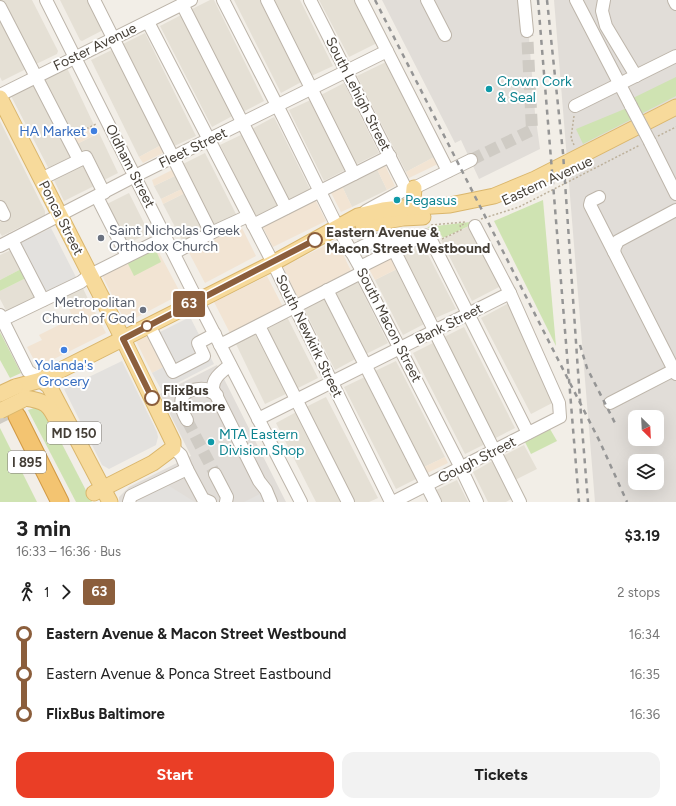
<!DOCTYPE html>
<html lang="en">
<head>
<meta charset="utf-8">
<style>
	:root { --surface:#fff; --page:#f2f2f2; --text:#222; --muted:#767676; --accent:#ea3e26 }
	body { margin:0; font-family:Figtree,sans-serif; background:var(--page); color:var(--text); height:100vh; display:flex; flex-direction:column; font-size:15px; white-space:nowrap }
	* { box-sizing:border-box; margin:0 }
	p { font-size:13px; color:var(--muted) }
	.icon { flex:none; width:22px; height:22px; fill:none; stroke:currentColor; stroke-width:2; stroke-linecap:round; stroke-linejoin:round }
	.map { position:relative; height:502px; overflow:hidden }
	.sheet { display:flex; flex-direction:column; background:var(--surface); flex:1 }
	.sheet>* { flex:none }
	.badge { padding:0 8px; border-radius:3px; font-size:14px; line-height:26px }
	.needle { width:26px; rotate:156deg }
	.controls { position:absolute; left:628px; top:410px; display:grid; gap:8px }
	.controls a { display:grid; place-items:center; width:36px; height:36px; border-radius:8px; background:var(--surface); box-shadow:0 4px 16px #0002; font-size:20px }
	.map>.badge { position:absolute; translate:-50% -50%; box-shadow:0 0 0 2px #fff }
	.legs { display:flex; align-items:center; gap:6px; height:44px; padding:0 16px; font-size:13px }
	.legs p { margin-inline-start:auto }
	.summary { display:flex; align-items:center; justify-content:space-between; height:68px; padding:0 16px }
	h1 { font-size:22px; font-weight:700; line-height:30px }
	.button { display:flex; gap:8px; margin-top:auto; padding:8px 16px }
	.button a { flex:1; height:46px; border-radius:12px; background:var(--accent); color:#fff; font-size:16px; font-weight:700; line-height:46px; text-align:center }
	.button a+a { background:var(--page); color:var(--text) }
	ul { padding:0 16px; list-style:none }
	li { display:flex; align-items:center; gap:14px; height:40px; font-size:15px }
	li i { display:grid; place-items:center; width:6px; height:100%; margin:0 5px; background:currentColor }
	li i::after { content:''; width:10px; height:10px; margin:-5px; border:3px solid; border-radius:50%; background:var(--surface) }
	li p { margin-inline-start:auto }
	li:first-child i { background:linear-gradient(#0000 50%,currentColor 0) }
	li:last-child i { background:linear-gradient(currentColor 50%,#0000 0) }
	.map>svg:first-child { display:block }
</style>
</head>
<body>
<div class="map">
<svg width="676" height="502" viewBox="0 0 676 502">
	<rect width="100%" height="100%" fill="#f2eee7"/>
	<g fill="#e5e0d5">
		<polygon points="0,0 32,0 58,51 57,54 32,66 0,4"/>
		<polygon points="60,0 91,0 105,29 82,41 80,40"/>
		<polygon points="210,0 214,0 264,101 239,114 188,11"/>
		<polygon points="234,0 264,0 305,80 281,93"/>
		<polygon points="268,0 300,0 333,66 307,78"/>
		<polygon points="319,0 360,0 381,41 349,57"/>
		<polygon points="185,13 236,114 212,127 160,26"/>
		<polygon points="0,14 28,68 2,81 0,77"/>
		<polygon points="145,33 196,136 170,148 119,46"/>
		<polygon points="116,48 165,143 139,157 91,60"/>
		<polygon points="390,60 438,155 406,172 357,76"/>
		<polygon points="67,68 94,125 69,137 39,81"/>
		<polygon points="35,83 75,160 51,173 11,96"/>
		<polygon points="344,83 379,153 353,166 317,97"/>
		<polygon points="315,98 349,168 324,181 289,110"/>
		<polygon points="274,117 312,193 286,206 248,131"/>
		<polygon points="0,121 45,211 45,215 2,236 0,233 0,222 7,218 0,203"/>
		<polygon points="99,133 118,173 100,182 79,159 73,146"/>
		<polygon points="245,133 283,208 258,221 220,145"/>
		<polygon points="205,153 238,218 213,231 179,166"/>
		<polygon points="86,160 98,184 64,201 52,176"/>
		<polygon points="375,165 387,190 352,207 340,182"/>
		<polygon points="181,173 186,187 161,199 154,186"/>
		<polygon points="189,191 209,233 185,246 163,204"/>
		<polygon points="129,193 149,233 123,246 103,206"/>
		<polygon points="471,225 503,285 472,301 441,240"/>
		<polygon points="422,243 456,309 431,320 398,255"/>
		<polygon points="13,249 23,268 0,280 0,255"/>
		<polygon points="401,267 428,322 403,335 375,280"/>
		<polygon points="28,277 38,299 8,314 0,299 0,291"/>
		<polygon points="355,277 388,343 362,356 328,291"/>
		<polygon points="81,284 88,299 69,309 61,294"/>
		<polygon points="326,292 359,357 335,370 302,305"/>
		<polygon points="513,301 556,401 531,414 481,318"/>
		<polygon points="285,313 318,378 294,390 260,326"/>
		<polygon points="464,327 515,428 492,440 440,339"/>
		<polygon points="260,332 290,392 265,404 236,344"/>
		<polygon points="437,341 489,442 465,454 413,353"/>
		<polygon points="396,361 445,457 420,469 371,373"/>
		<polygon points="369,375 420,477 396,489 344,387"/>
		<polygon points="326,397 378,498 369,502 350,502 302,409"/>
		<polygon points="300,410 347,502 316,502 276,423"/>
		<polygon points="524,445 537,469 513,481 501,457"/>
		<polygon points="494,460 513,498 506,502 488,502 473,472"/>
		<polygon points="457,480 468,502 439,502 434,491"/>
	</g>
	<g fill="#f2e4d3">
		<polygon points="94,125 99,133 73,146 69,137"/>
		<polygon points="165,143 169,150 143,163 139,157"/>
		<polygon points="438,155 442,162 409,178 406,172"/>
		<polygon points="383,161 395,186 387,190 375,165"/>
		<polygon points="178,167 181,173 154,186 152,180"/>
		<polygon points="340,182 352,207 341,212 328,187"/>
		<polygon points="186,187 189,191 163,204 161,199"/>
		<polygon points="313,195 326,221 273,247 260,222"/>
		<polygon points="238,220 256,256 205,283 186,247"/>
		<polygon points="336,240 353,275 300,302 283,267"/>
		<polygon points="155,245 181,294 126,323 100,271"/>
		<polygon points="395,256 401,267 375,280 369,269"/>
		<polygon points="267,276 285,311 232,337 214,302"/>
		<polygon points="88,299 106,333 38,367 27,347 42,340 39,335 73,318 69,309"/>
		<polygon points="155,333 171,363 152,373 136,341"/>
		<polygon points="445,457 448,463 423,475 420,469"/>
	</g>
	<g fill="#e1ddd8" fill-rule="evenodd">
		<polygon points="382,0 526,0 535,113 540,149 479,179 461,140 455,143"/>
		<path d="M554 0H676V502H595ZM635 417H657V439H635ZM635 461H657V483H635Z"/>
		<polygon points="217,365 286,502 119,502 119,497 129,487 191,456 160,394"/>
	</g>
	<g fill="#cfe3b2">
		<polygon points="676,77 676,96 639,115 631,99"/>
		<polygon points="627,108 634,118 583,144 576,129"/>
		<polygon points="543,200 556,346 494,221"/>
		<polygon points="470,222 471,225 443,238 440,233 436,235 432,230 427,227"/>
		<polygon points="154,246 161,262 134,276 126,260"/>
		<polygon points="23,268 28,277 0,291 0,280"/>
		<polygon points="0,332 21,373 10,378 0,360"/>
		<polygon points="34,408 39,408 47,415 92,502 76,502 28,410"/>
		<polygon points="0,428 37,502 0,502"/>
		<polygon points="550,429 557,441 531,454 525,442"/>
	</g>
	<g fill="#e3e1de">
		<polygon points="51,228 77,279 43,296 16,245"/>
		<polygon points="399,228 415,228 415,231 366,256 355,236 372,232"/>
		<polygon points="190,317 214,364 162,391 152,373 171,363 156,334"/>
		<polygon points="122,361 157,432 158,437 156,445 109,469 102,465 64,389"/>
		<polygon points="166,484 195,502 136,502 136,500"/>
		<polygon points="262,493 267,502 244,502"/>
	</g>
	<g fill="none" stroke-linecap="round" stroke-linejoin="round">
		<g stroke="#cfcbc4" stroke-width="12" stroke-dasharray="12 6" stroke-linecap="butt">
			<polyline points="471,160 532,130 527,31"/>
			<polyline points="187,420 215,474"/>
		</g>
		<polyline stroke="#cfcbc4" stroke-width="17" stroke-dasharray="17 8" stroke-linecap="butt" points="0,409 6,421"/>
		<g stroke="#bdb5aa" stroke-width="14">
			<g id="minor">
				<polyline points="46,0 197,300 301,502"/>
				<polyline points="94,0 211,233"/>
				<polyline points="223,0 283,117 338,228 360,267 361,273 457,460 477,502"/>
				<polyline points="267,0 354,174"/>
				<polyline points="310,0 406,189"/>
				<polyline points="361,0 448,171"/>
				<polyline points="427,0 445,35"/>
				<polyline points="524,0 527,31"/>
				<polyline points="576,0 631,106"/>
				<polyline points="604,0 602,11 606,26 636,76"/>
				<polyline points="674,0 676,4"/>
				<polyline points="182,4 286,208"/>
				<polyline points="0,7 79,160"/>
				<polyline points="148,22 273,263 391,502"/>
				<polyline points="0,95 191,0"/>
				<polyline points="575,106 676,56"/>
				<polyline points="650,142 676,194"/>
				<polyline points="41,179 86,157 104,193"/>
				<polyline points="97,197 127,256"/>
				<polyline points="599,197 591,201 590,205 676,374"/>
				<polyline points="0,207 4,215"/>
				<polyline points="366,211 406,189 414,188 471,160"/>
				<polyline points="253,225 390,156"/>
				<polyline points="12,240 43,300"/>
				<polyline points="0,246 135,176 387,51"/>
				<polyline points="394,250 520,502"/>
				<polyline points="351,252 376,240 402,237"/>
				<polyline points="614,252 615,247 618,241 676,210"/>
				<polyline points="174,253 211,233 248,216"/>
				<polyline points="360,267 424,235 429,236 528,433"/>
				<polyline points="327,290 435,502"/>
				<polyline points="0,315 28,371 41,380"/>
				<polyline points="2,320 81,282 90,275 166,237"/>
				<polyline points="149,325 173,372 204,356 198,343 215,334"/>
				<polyline points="259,326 348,502"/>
				<polyline points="220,345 361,273"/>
				<path d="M230 365C223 371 212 378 213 389L259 481 266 490 271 502"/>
				<polyline points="610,403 674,370"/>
				<polyline points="258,419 510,293"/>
				<path d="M187 420C181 410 176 394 192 390 196 389 200 388 205 389 209 391 213 393 217 395"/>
				<polyline points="187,469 203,499 210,502"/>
				<polyline points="215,474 227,497 226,502"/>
				<polyline points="129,502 131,496 187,469 181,455 173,448"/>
				<polyline points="393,502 560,417 559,403 510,293 475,226"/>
			</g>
		</g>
		<g stroke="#dab66c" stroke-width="17">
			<g id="major">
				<polyline points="0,98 123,339 173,442 173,448 153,463 94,493"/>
				<polyline points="414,188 413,200 417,207"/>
				<polyline points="363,225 403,218 423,217"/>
				<polyline points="41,380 49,386 110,502"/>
				<polyline points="15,387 41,380 273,263 358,216 383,210 400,208 450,205 494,196 535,179 676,107"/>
				<path d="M25 398C46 401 49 404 58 423"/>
			</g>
		</g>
		<g stroke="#d19841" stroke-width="19">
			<polyline id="highway" points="17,416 60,502"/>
		</g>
		<g stroke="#bdb19c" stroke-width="1.5" stroke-dasharray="2 2" stroke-linecap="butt">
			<polyline points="574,116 571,138 574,145"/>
			<polyline points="76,134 96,124"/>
			<polyline points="658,136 676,127"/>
			<polyline points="481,219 519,207 640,145"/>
			<polyline points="431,225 465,222"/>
			<polyline points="442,239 461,230 460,225 466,224"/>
		</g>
		<use href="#minor" stroke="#fff" stroke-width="12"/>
		<use href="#major" stroke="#f7da9b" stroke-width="15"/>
		<use href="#highway" stroke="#f3c471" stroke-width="17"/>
		<g stroke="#959595" stroke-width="2.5" stroke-dasharray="5 5" stroke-linecap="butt">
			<polyline points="375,0 600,442 627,502"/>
			<polyline points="538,0 579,502"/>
			<polyline points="547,0 563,153 581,415 588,502"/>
			<polyline points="580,345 587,368 616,425"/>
		</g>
		<g stroke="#bdb5aa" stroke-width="14" stroke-linecap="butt">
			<polyline id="minor-bridge" points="631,106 650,142"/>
		</g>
		<g stroke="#dab66c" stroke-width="17" stroke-linecap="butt">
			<g id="major-bridge">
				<polyline points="0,394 15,387"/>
				<polyline points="0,411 22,400"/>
			</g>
		</g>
		<use href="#minor-bridge" stroke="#fff" stroke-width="12"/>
		<use href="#major-bridge" stroke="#f7da9b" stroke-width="15"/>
	</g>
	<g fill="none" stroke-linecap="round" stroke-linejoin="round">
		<g stroke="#fff" stroke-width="9">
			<polyline id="line-1" points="152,398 123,339 315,240"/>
		</g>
		<use href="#line-1" stroke="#8b5e3c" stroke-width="6"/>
	</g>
	<g fill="#0f9aa8" stroke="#fff" stroke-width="1.5">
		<circle cx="489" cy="89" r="4"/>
		<circle cx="397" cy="200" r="4"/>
		<circle cx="211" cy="442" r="4"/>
	</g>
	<g fill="#3f7fe0" stroke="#fff" stroke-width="1.5">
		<circle cx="94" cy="131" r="4"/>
		<circle cx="64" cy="350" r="4"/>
	</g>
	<g fill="#6b7280" stroke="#fff" stroke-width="1.5">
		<circle cx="101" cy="238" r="4"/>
		<circle cx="143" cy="310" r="4"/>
	</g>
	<g fill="#fff" stroke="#8b5e3c" stroke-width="2">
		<circle cx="315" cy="240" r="7"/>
		<circle cx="147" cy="326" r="5"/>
		<circle cx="152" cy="398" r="7"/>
	</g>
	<g text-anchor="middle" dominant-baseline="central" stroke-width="4" stroke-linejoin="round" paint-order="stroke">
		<g fill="#fff" stroke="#7c7872" stroke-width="1">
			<rect x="47" y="422" width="54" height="22" rx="3"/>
			<rect x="8" y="451" width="38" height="22" rx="3"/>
		</g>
		<g font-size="13" font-weight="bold" fill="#443e36">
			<text x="74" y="433">MD 150</text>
			<text x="27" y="462">I 895</text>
		</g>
		<g font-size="14" fill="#443e36" stroke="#fff">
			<text transform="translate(95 47) rotate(-26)">Foster Avenue</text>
			<text transform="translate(358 94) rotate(63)">South Lehigh Street</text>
			<text transform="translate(193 148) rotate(-26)">Fleet Street</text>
			<text transform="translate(130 166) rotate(63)">Oldham Street</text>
			<text transform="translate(547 181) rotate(-25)">Eastern Avenue</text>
			<text transform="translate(61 218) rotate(63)">Ponca Street</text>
			<text transform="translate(449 324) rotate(-27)">Bank Street</text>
			<text transform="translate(389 325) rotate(63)">South Macon Street</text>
			<text transform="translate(309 336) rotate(64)">South Newkirk Street</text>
			<text transform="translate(477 460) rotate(-27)">Gough Street</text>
		</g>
		<g font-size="14" fill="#0d838f" stroke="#fff" text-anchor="start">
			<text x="497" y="81">Crown Cork<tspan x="497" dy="16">&amp; Seal</tspan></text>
			<text x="405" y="200">Pegasus</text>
			<text x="219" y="434">MTA Eastern<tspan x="219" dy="16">Division Shop</tspan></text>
		</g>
		<g font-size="14" fill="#366cbe" stroke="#fff" text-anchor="end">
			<text x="86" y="131">HA Market</text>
			<text x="64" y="365" text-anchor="middle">Yolanda's<tspan x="64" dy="16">Grocery</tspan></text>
		</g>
		<g font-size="14" fill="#5b616d" stroke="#fff" text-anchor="start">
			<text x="109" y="230">Saint Nicholas Greek<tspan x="109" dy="16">Orthodox Church</tspan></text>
			<text x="135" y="302" text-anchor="end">Metropolitan<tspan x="135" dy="16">Church of God</tspan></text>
		</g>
		<g font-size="14" font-weight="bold" fill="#443e36" stroke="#fff" text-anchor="start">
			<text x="326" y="232">Eastern Avenue &amp;<tspan x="326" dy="16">Macon Street Westbound</tspan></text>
			<text x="163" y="390">FlixBus<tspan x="163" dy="16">Baltimore</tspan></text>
		</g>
	</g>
</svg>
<div class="controls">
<a><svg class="needle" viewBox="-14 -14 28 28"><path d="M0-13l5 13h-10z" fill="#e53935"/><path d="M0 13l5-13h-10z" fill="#767676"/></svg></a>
<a><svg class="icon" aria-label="layers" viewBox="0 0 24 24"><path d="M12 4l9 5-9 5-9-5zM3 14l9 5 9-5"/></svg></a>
</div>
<b class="badge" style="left:189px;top:304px;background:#8b5e3c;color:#fff">63</b>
</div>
<section class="sheet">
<div class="summary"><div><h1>3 min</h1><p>16:33 – 16:36 · Bus</p></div><b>$3.19</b></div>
<div class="legs"><svg class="icon" aria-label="walk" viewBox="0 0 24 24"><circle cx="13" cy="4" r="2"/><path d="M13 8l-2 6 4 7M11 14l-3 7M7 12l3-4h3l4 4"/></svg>1<svg class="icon" aria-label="forward" viewBox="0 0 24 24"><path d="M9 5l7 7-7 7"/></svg><b class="badge" style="background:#8b5e3c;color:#fff">63</b><p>2 stops</p></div>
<ul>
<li><i style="color:#8b5e3c"></i><b>Eastern Avenue &amp; Macon Street Westbound</b><p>16:34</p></li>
<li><i style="color:#8b5e3c"></i><span>Eastern Avenue &amp; Ponca Street Eastbound</span><p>16:35</p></li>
<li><i style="color:#8b5e3c"></i><b>FlixBus Baltimore</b><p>16:36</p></li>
</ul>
<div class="button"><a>Start</a><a>Tickets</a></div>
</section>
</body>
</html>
